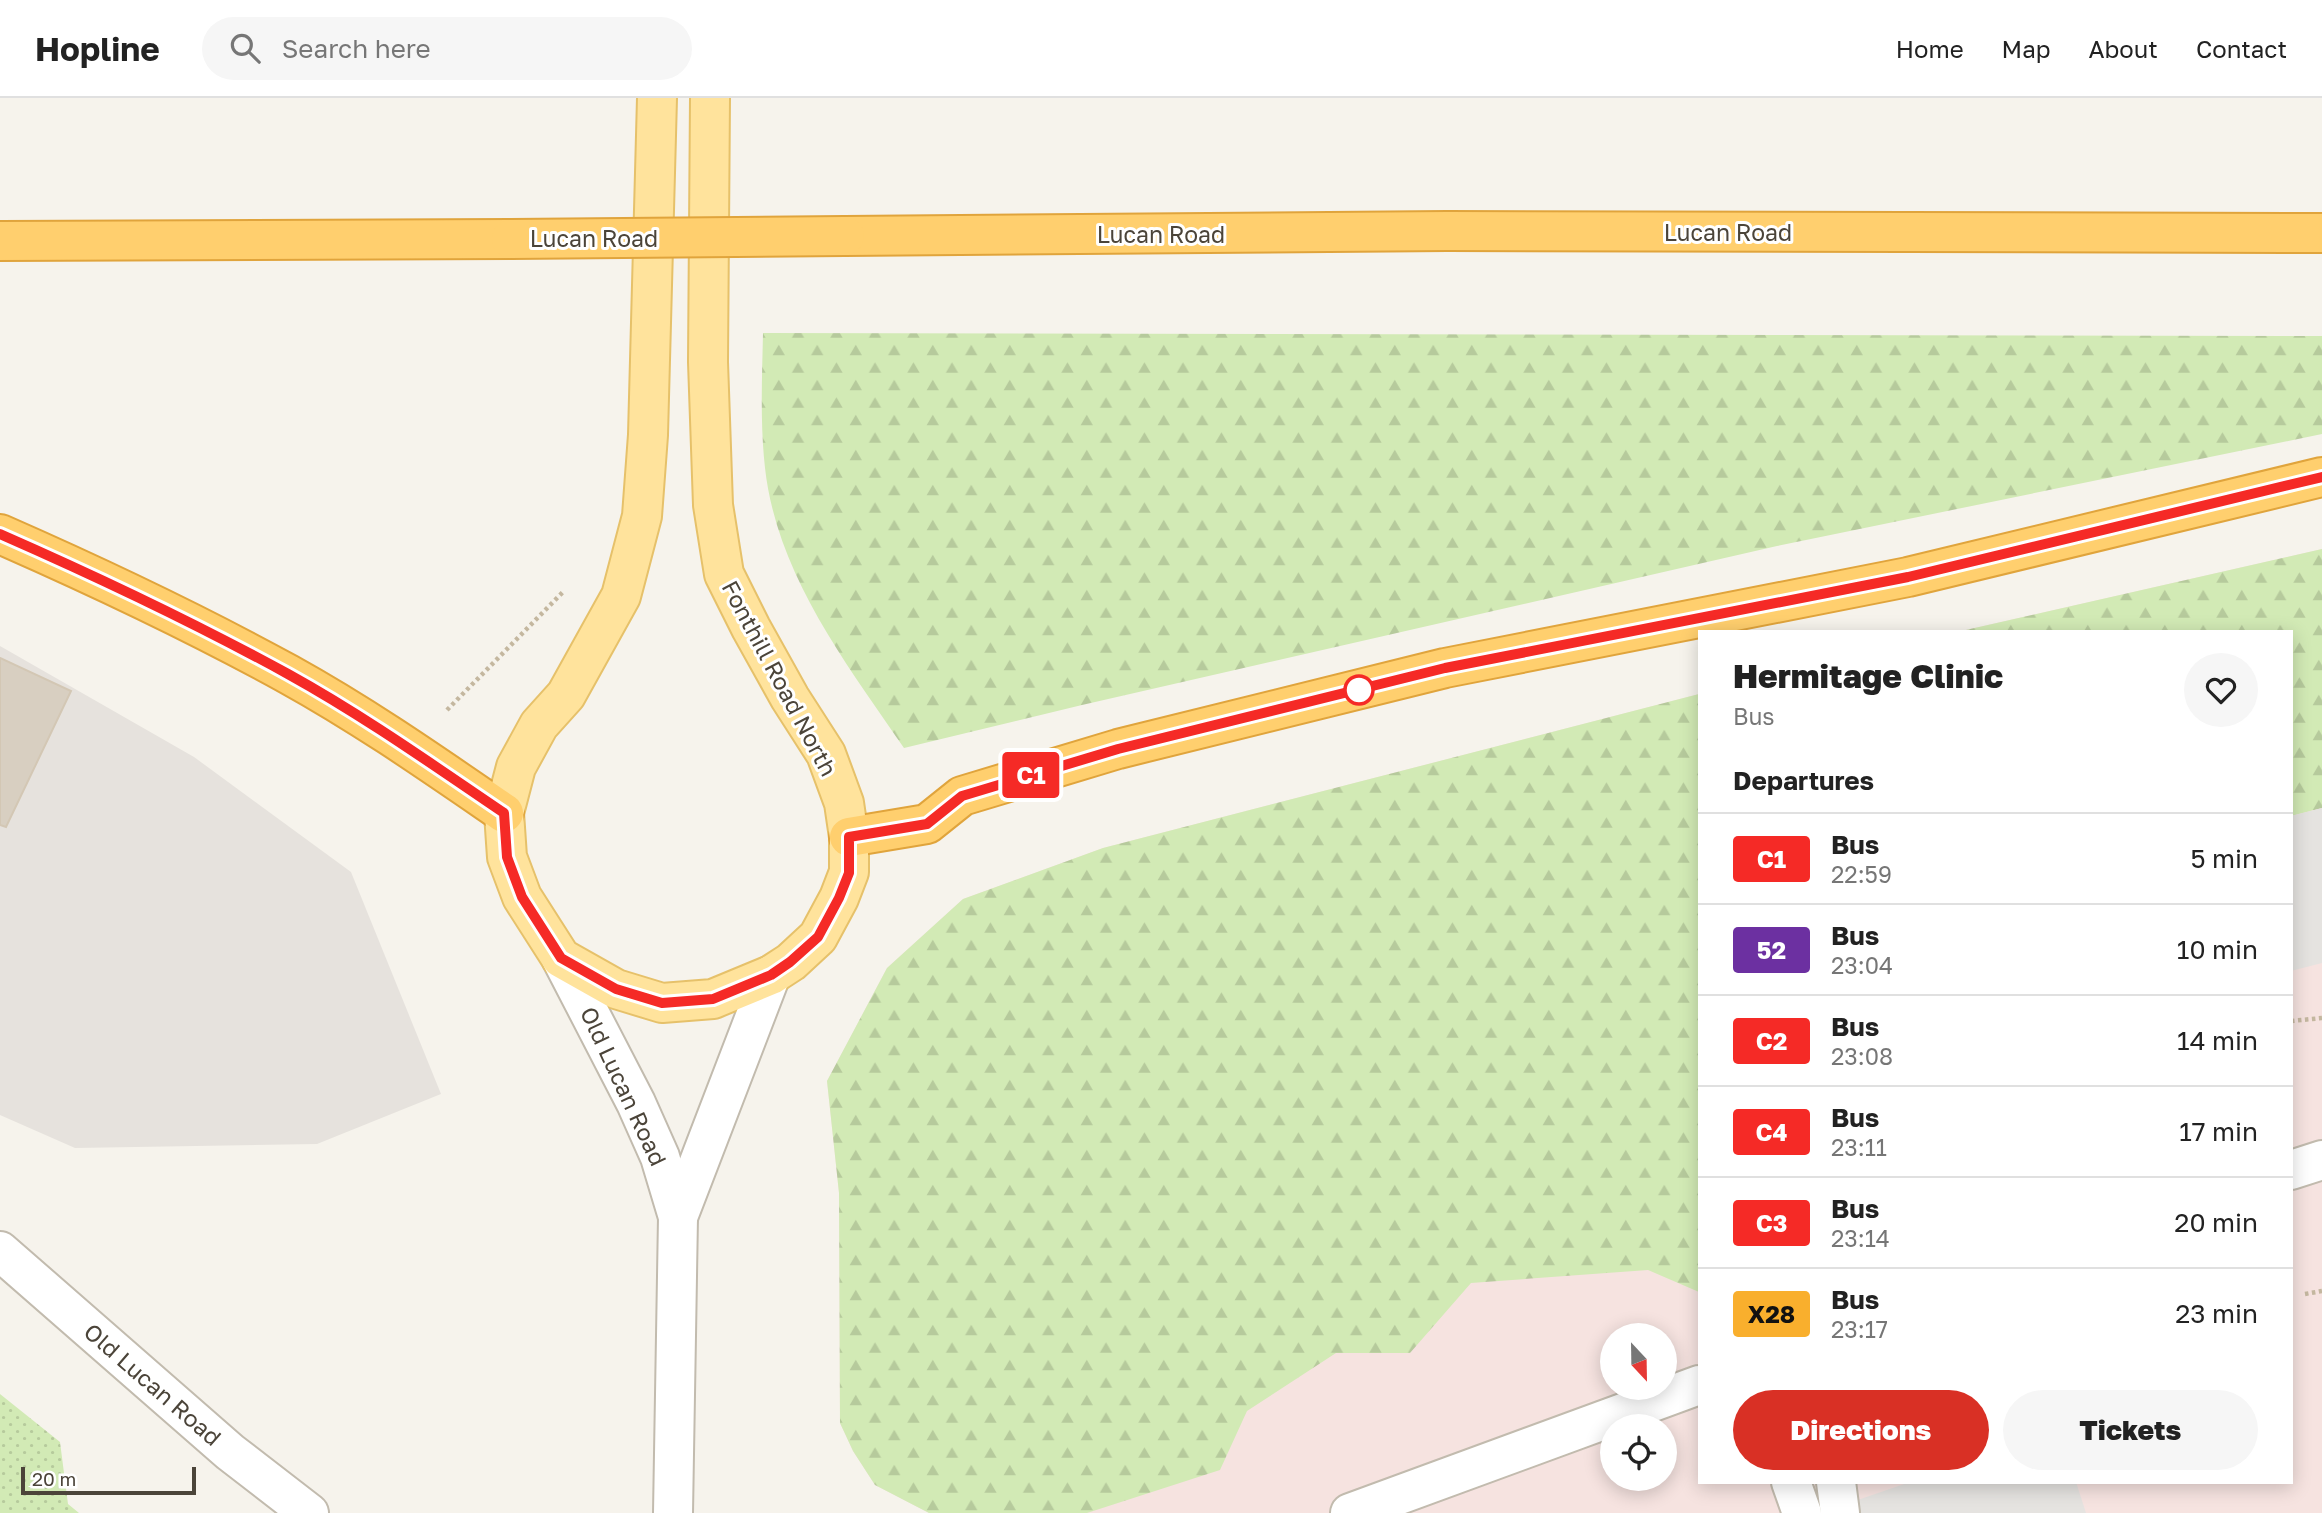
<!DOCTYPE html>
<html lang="en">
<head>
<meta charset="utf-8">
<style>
	:root { --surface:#fff; --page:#f6f6f6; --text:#222; --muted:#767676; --line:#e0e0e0; --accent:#d93025 }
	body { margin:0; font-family:"Golos Text",sans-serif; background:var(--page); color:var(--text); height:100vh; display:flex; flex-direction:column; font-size:26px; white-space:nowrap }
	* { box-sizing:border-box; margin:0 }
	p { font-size:23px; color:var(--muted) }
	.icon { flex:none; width:38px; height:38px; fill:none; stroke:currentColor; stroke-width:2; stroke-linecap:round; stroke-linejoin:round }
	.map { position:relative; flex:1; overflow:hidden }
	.details { position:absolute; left:1698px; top:532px; width:595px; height:854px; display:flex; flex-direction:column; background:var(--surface); border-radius:0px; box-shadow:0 4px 18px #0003 }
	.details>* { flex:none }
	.badge { padding:0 14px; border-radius:5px; font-size:24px; line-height:46px }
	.needle { width:46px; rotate:158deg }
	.buttons { position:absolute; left:1600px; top:1225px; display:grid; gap:14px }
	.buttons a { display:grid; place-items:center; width:77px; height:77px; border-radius:50%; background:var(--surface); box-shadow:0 4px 18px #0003; font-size:35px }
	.scale { position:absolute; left:21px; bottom:18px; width:175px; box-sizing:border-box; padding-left:7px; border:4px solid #4b4439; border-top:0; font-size:19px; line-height:24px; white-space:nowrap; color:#4b4439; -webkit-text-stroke:5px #fff; paint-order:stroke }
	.map>.badge { position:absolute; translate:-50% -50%; box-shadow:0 0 0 4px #fff }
	h2 { padding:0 35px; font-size:26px; line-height:63px }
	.round { display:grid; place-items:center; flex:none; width:74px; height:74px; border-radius:37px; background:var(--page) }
	.summary { display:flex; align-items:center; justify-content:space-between; height:119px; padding:0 35px }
	h1 { font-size:33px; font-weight:800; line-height:52px }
	.cta { display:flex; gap:14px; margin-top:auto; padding:14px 35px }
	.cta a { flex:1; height:80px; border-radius:42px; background:var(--accent); color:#fff; font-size:28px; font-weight:800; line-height:80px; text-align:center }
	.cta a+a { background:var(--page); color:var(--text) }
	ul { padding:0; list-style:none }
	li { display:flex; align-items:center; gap:21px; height:91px; padding:0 35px; border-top:2px solid var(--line) }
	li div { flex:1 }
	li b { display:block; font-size:26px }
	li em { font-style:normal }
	li .badge { min-width:77px; font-weight:700; text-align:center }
	header { display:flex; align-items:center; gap:42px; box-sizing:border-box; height:98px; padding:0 35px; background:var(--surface); border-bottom:2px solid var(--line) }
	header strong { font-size:33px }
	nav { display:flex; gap:38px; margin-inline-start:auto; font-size:24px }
	.search { width:490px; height:63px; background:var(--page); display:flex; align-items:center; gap:18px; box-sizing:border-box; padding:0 24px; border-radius:38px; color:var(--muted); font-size:26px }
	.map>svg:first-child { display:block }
</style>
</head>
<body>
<header>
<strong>Hopline</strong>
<div class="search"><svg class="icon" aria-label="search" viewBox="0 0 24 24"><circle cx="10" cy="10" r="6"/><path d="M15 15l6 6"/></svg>Search here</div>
<nav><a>Home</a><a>Map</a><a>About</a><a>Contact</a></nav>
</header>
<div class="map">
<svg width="2322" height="1415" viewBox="0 0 2322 1415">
	<defs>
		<pattern id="grass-dots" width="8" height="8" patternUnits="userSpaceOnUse" patternTransform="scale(1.75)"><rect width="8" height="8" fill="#d2eab5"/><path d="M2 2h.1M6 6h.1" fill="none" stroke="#b6ca9c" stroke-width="1.8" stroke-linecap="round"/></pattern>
		<pattern id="forest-firs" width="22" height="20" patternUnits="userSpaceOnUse" patternTransform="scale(1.75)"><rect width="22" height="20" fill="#d2eab5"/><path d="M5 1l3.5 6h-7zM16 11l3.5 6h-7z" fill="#b6ca9c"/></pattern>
	</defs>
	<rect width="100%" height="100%" fill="#f6f3ec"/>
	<polygon fill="#e6e2dd" points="0,548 194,659 351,774 441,996 317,1046 75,1050 0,1017"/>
	<path fill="#f6e3e0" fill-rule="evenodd" d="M2322 451V1415H929L875 1387 853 1353 840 1325 839 1095 827 983 887 870 963 801 1103 750 1699 596V1384H2291V534H1957ZM1612 1237H1664V1290H1612ZM1612 1328H1664V1381H1612Z"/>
	<polygon fill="url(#grass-dots)" points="0,1296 60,1344 68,1406 79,1415 0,1415"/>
	<g fill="url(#forest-firs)">
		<path d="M763 235 2322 238V336L1777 448 1082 607 904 650C845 564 777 476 765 370 760 325 762 280 763 235Z"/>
		<polygon points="2322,451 2322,710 2291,718 2291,534 1957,534"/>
		<polygon points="1699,596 1699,1194 1648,1172 1471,1185 1410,1255 1336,1255 1247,1313 1220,1372 1087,1415 929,1415 875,1387 853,1353 840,1325 839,1095 827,983 887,870 963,801 1103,750"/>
	</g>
	<g fill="#e5e3e0">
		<polygon points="2322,710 2322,865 2291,873 2291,718"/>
		<polygon points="1910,1384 2076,1384 2086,1415 1820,1415"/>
	</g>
	<polygon fill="#d8cfc1" stroke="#d3c7b4" stroke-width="2" points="0,560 71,593 6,729 0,727"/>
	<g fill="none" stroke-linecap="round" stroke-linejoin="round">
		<g stroke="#c2bbae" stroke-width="42">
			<g id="minor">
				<polyline points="561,860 636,1005 660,1059 678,1119 673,1415"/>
				<polyline points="2291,1072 2322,1062"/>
				<polyline points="678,1119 771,877"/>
				<polyline points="0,1153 230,1354 309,1415"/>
				<polyline points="1791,1384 1802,1415"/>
				<polyline points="1836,1384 1840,1415"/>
				<polyline points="1350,1415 1699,1287"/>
			</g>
		</g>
		<g stroke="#e6c16a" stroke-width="42">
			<polyline id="major" points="657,0 648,337 642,418 621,498 566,597 539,627 516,669 504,715 507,759 522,799 561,860 616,891 662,905 713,901 771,877 791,864 818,839 839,800 849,774 849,739 844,705 826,656 790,600 751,530 724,476 713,407 708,264 710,0"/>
		</g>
		<g stroke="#e0a43c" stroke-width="42">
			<g id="highway">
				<polyline points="845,138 1447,133 2322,135"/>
				<polyline points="0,143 511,141"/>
				<path d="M0 436C98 479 195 525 288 576 364 618 434 667 504 715"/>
				<polyline points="849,739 927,726 962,698 1118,651 1445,570 1908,479 2322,379"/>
			</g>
		</g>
		<g stroke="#c4b79f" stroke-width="4.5" stroke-dasharray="3.5 3.5" stroke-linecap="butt">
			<polyline points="447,612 563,494"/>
			<polyline points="2291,923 2322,920"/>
			<polyline points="2305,1196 2322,1193"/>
		</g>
		<use href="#minor" stroke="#fff" stroke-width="38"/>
		<use href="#major" stroke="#ffe39c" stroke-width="38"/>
		<use href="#highway" stroke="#ffcf6e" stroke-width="38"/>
		<g stroke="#e0a43c" stroke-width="42" stroke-linecap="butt">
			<polyline id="highway-bridge" points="511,141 845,138"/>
		</g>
		<use href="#highway-bridge" stroke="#ffcf6e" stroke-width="38"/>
	</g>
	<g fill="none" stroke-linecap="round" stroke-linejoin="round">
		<g stroke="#fff" stroke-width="16">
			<path id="line" d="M0 436C98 479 195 525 288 576 364 618 433 667 504 715L507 759 522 799 561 860 616 891 662 905 713 901 771 877 790 864 818 839 839 800 849 775V739L927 726 962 698 1118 651 1445 570 1908 479 2322 379"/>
		</g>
		<use href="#line" stroke="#f52a26" stroke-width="10"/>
	</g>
	<circle fill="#fff" stroke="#f52a26" stroke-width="3.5" cx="1359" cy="592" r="14"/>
	<g text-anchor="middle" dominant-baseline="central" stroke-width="6" stroke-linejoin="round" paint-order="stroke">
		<g font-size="23" fill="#4b4439" stroke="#fff">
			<text x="1728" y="134">Lucan Road</text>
			<text x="1161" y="136">Lucan Road</text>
			<text x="594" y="140">Lucan Road</text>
			<text transform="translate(780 580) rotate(62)">Fonthill Road North</text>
			<text transform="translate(624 988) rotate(65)">Old Lucan Road</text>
			<text transform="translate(153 1286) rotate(41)">Old Lucan Road</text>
		</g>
	</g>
</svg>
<div class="buttons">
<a><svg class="needle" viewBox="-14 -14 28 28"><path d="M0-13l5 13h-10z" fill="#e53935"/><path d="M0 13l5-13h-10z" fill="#767676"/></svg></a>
<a><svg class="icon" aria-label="locate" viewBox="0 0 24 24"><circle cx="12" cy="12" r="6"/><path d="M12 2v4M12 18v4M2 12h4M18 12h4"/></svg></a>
</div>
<div class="scale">20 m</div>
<b class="badge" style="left:1031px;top:677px;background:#f52a26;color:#fff">C1</b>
<section class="details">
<div class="summary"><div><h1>Hermitage Clinic</h1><p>Bus</p></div><a class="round"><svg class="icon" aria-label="heart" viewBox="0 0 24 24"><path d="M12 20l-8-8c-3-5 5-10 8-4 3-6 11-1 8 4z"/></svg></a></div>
<h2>Departures</h2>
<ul>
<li><span class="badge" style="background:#f52a26;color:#fff">C1</span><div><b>Bus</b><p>22:59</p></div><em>5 min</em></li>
<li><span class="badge" style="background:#6c30a1;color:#fff">52</span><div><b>Bus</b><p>23:04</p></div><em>10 min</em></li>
<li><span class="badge" style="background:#f52a26;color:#fff">C2</span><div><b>Bus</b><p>23:08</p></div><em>14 min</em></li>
<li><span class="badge" style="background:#f52a26;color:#fff">C4</span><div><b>Bus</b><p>23:11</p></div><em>17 min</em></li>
<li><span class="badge" style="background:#f52a26;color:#fff">C3</span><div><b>Bus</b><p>23:14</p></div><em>20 min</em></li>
<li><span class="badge" style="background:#f9af2d;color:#111">X28</span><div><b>Bus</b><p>23:17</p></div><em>23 min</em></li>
</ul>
<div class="cta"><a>Directions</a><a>Tickets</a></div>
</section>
</div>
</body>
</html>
